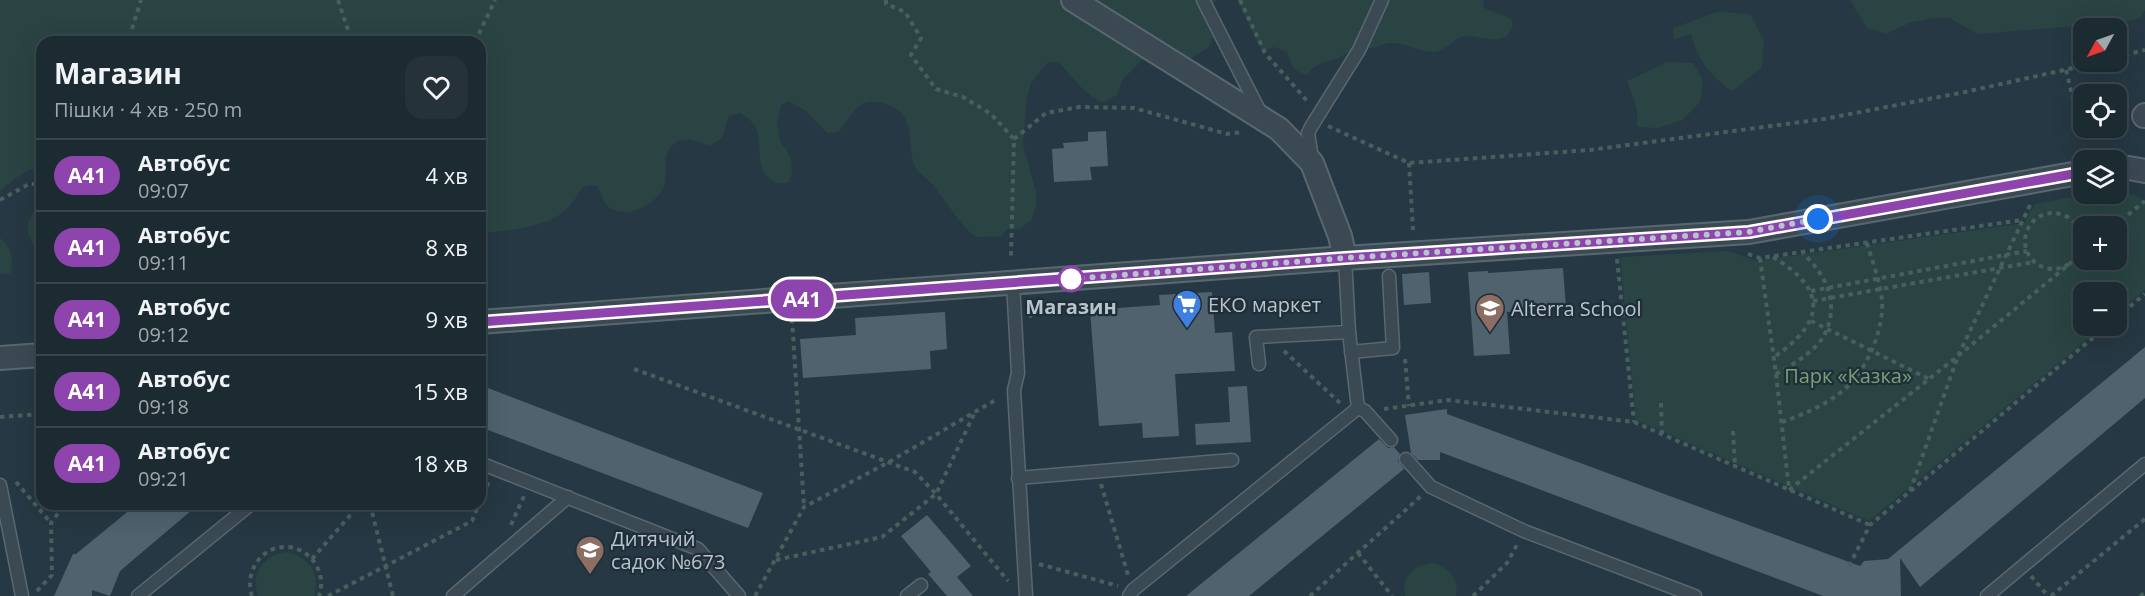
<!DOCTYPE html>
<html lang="uk">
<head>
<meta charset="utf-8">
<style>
	:root { --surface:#1c2a32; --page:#25323a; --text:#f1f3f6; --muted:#a0a7ac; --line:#3a464d }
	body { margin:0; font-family:"Open Sans",sans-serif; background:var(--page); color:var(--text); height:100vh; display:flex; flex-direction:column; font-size:22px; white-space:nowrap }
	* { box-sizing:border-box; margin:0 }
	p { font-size:20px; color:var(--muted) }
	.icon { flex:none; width:33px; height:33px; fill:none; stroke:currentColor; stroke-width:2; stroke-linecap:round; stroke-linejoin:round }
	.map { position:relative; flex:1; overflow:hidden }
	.side { position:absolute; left:36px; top:36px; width:450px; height:474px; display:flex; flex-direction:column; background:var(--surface); border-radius:18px; box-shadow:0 6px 24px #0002,0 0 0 2px var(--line) }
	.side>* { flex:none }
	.badge { padding:0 12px; border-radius:20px; font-size:21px; line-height:39px }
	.needle { width:39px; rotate:230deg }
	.fabs { position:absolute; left:2073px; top:18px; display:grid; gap:12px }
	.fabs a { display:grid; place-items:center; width:54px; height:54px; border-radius:12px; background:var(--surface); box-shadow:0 6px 24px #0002,0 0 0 2px var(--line); font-size:30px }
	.you { position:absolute; width:30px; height:30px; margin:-15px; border:4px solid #fff; border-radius:50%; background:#1a73e8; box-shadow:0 0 0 9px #1a73e833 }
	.map>.badge { position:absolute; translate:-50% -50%; box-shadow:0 0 0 3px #fff }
	.round { display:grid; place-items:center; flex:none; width:63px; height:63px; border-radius:18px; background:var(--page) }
	.head { display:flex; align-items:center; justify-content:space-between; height:102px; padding:0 18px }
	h1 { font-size:28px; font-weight:700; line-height:45px }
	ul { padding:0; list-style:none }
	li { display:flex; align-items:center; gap:18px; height:72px; padding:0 18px; border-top:2px solid var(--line) }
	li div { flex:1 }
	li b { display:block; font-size:22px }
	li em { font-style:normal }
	li .badge { min-width:66px; font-weight:700; text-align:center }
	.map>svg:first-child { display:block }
</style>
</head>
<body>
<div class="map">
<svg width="2145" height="596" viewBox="0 0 2145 596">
	<rect width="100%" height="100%" fill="#263843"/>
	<g fill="#294442" fill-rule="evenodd">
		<path d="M0 0H1217L1211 8 1217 31 1208 48 1190 59 1172 56H1146L1123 79 1117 95 1103 102C1084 96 1072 75 1058 62H1048L1031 83 1027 98 1023 144 1036 192V206L1031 220 1020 229H1007L1000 237C996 236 978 237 977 237 964 232 943 196 932 184 926 177 917 173 914 164 909 151 912 136 907 123 904 113 897 108 888 105 856 94 856 113 838 132L827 133 806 111 789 101 781 105 777 123 780 142 787 150 791 160 792 174 789 182C782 184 777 185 771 180 753 165 764 144 755 126 751 120 746 117 740 113L729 116 722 138 710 146C698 143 687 135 675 143 658 154 671 175 662 190 653 206 627 219 610 208 602 203 602 191 595 185L583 187C578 194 574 201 569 207 548 229 508 230 480 233V42H42V167C26 169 12 180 0 191Z"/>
		<path d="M1237 0H1382L1386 2 1390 0H1483V6C1490 15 1517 13 1512 28 1505 48 1480 35 1466 36 1453 37 1448 51 1434 52 1420 52 1408 44 1394 43 1387 42 1383 45 1377 47 1371 49 1364 47 1358 48 1351 49 1345 55 1338 58 1331 61 1323 62 1316 66 1313 68 1310 72 1306 75 1294 72 1290 64 1287 52L1274 47 1263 52Z"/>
		<polygon points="1850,0 2145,0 2145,10 2140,18 2124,22 1978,34 1949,18 1934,18 1912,22 1886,34 1867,28"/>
		<path d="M1720 11 1751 15 1764 41 1762 68 1732 91C1710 75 1698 61 1691 34L1674 39 1673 28Z"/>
		<polygon points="1667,62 1693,63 1703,80 1700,102 1682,120 1658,128 1637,127 1637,109 1627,81"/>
		<path d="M2117 193 2135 195 2145 202V290L2117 314 2116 292H2084V326H2103L1869 521 1636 420 1620 257 1728 251 1757 261 2024 223 2035 204 2088 194ZM2084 226H2116V260H2084Z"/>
		<path d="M42 205V265C34 240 14 227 42 205Z"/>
		<path d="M0 238C13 249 12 257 11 273L0 274Z"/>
		<path d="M286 552C308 556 321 573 314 596H258C250 573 263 556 286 552Z"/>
		<path d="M1434 563C1450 568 1459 579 1456 596H1405C1401 576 1415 564 1434 563Z"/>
	</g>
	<g fill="#4f626e">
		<polygon points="1106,131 1108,166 1090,167 1092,180 1054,182 1052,149 1064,148 1063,143 1088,141 1088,132"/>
		<polygon points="1563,268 1566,308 1507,312 1510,354 1474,356 1468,272 1488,271 1488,273"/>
		<polygon points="1429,272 1431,303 1404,305 1402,274"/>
		<polygon points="1212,292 1215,333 1232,332 1235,371 1175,374 1179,436 1143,438 1142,423 1099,426 1090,310 1160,305 1159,295"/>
		<polygon points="945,312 947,349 930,351 931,369 803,378 800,339 856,335 855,318"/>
		<polygon points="2145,347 2145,398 1920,587 1900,558 1901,596 1823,596 1440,452 1440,460 1418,460 1411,453 1405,415 1447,409 1447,414 1860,566 1864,561 1888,559"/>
		<polygon points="480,385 763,493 748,528 480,427"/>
		<polygon points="1247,386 1251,442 1196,445 1195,424 1230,422 1228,387"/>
		<polygon points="1379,439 1388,448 1394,447 1400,454 1398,461 1404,469 1249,596 1186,596"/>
		<polygon points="137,504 199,504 120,571 110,596 92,590 92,596 54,596 73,554 76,554"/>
		<polygon points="927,515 971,566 957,577 973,596 947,596 928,574 931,572 901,536"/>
	</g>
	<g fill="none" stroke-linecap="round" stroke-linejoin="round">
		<g stroke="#596770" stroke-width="15">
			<g id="lane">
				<polyline points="1203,0 1261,114"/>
				<polyline points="1312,158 1308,133 1311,127 1359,50 1382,0"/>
				<polyline points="1345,258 1349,332 1358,408"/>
				<polyline points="1013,283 1018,373 1014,390 1026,596"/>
				<polyline points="1351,352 1393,348 1389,276"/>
				<polyline points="1259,364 1256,337 1349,332"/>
				<polyline points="1358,408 1365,411 1391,440"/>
				<polyline points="1406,459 1431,487 1524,531 1695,596"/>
				<polyline points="480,463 698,549 739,596"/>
				<polyline points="1018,478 1232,460"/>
				<polyline points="0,485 22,596"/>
				<polyline points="138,596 251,504"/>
				<polyline points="453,596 568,497"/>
				<polyline points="907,596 921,585"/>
				<polyline points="1129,596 1133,590 1358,408"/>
				<polyline points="1987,596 2145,464"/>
			</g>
		</g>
		<g stroke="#596770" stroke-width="26">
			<g id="street">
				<polyline points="1073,0 1279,129 1312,163 1340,236 1345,258"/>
				<polyline points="2144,116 2145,115"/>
				<polyline points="2116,169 2129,168 2145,171"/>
				<polyline points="480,322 1345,258 1749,232 2084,172"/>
				<polyline points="0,358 42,355"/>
			</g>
		</g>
		<g stroke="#47605e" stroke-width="4" stroke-dasharray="4.5 4.5" stroke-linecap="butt">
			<polyline points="338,0 352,42"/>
			<polyline points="886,0 886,4 905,12 921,38 911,55 936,89 963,97 991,114 1014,139 1011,256"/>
			<polyline points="1240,0 1265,53 1308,102"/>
			<polyline points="132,29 141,0"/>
			<polyline points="475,42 495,0"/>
			<polyline points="2116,57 2145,50"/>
			<polyline points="2066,70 2080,129"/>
			<polyline points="1328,126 1409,163 1590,150 1824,119 1965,92 2100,62"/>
			<polyline points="1014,139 1046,113 1079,107 1134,108 1227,134 1243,132"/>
			<polyline points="1409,163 1413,230"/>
			<polyline points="0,200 29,184 42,184"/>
			<circle cx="2053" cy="241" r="28"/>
			<polyline points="2114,226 2145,201"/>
			<polyline points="1748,254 1760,258 2022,220"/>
			<path d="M1773 257C1828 290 1825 322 1774 357"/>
			<polyline points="1760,258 1776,374 1789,489"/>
			<polyline points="1617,259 1634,422"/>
			<polyline points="1811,291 2027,251"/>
			<polyline points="1813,301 2034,262"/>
			<polyline points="1029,317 1046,302"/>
			<polyline points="2116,318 2145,294"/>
			<polyline points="792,319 804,507"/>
			<polyline points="1811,321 1929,379"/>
			<polyline points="1284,351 1340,403"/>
			<polyline points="1405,359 1409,406"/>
			<polyline points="634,369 915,472 936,494 1008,581"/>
			<path d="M1776 374C1790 366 1804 358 1815 347 1823 340 1828 329 1830 319 1835 292 1822 272 1803 253"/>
			<polyline points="1661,403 1662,434"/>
			<polyline points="1384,409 1448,400 1634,422 1870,525"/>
			<polyline points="0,417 42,414"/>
			<path d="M1782 422C1805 414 1833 402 1850 384 1869 364 1884 328 1882 300 1880 281 1872 261 1867 243"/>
			<polyline points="1733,431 1735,466"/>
			<polyline points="16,482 51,523"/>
			<polyline points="1101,484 1128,575"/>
			<polyline points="1789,490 1958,356 2084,252"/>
			<polyline points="1910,491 1958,356 2032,201"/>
			<polyline points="480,503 489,481"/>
			<polyline points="370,504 393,596"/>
			<polyline points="511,525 524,496"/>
			<polyline points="1358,553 1392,596"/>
			<polyline points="312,559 360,504"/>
			<polyline points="776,560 882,537 936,494 975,412"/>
			<polyline points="1039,564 1118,586"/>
			<polyline points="1849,566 1870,525 2107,326"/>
			<polyline points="2031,576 2048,596"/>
			<polyline points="37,591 52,575 51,523 65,504"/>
			<path d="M252 596C244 573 261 545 288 547 312 549 327 574 319 596"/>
			<polyline points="328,596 472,521 479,504"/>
			<polyline points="755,596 804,507 889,462 997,399"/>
			<polyline points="1310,596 1421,496"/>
			<polyline points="1473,596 1507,563 1518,543"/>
			<polyline points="2051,596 2145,519"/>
			<polyline points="2140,596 2145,593"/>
		</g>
		<use href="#lane" stroke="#3b4953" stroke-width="12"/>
		<use href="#street" stroke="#3b4953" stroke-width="22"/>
	</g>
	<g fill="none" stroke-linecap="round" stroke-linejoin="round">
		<g stroke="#fff" stroke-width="14">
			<polyline id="line" points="480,322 1345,258 1749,232 2084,172"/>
		</g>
		<use href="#line" stroke="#8e44ad" stroke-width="9"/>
		<polyline stroke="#b8c4cc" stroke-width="6" stroke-dasharray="0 10.8" points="1071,279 1345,258 1749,232 1818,219"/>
	</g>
	<defs>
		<g id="supermarket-pin" transform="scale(1.5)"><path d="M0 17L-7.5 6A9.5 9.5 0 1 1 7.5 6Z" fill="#3f7fe0" stroke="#1f2e38"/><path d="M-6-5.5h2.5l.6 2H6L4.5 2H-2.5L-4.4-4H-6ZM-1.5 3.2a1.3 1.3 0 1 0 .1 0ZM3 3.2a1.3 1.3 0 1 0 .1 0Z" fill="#fff"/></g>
		<g id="school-pin" transform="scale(1.5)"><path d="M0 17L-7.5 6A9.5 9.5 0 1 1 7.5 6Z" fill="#8d6e63" stroke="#1f2e38"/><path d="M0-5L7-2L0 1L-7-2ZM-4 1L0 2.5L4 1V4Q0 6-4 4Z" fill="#fff"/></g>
	</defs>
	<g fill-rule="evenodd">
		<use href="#supermarket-pin" x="1187" y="304"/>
		<use href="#school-pin" x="1490" y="308"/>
		<use href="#school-pin" x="590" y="550"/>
	</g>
	<circle fill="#fff" stroke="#8e44ad" stroke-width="3" cx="1071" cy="279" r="12"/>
	<g text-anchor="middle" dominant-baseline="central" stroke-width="4.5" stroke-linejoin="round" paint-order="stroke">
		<g font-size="20" fill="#b8c4cc" stroke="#1f2e38" text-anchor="start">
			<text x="1208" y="304">ЕКО маркет</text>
			<text x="1511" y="308">Alterra School</text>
			<text x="611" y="538">Дитячий<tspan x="611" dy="23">садок №673</tspan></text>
		</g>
		<g font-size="20" font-weight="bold" fill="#b8c4cc" stroke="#1f2e38">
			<text x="1071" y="306">Магазин</text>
		</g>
		<g font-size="20" fill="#76a278" stroke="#1f2e38">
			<text x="1848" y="375">Парк «Казка»</text>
		</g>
	</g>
</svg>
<div class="fabs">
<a><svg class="needle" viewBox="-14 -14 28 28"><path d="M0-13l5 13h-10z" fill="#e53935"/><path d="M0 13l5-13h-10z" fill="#a0a7ac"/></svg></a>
<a><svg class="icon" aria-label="locate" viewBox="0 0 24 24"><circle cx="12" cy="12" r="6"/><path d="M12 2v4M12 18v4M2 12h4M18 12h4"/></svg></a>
<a><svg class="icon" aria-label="layers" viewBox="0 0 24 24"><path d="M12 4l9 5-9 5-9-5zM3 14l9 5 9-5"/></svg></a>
<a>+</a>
<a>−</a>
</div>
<div class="you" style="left:1818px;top:219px"></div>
<b class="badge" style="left:802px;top:299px;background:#8e44ad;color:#fff">A41</b>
<section class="side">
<div class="head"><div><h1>Магазин</h1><p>Пішки · 4 хв · 250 m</p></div><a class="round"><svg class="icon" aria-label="heart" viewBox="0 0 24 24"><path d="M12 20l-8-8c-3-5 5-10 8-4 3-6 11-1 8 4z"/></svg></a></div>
<ul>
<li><span class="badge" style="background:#8e44ad;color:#fff">A41</span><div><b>Автобус</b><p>09:07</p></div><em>4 хв</em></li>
<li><span class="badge" style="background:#8e44ad;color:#fff">A41</span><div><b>Автобус</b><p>09:11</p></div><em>8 хв</em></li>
<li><span class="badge" style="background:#8e44ad;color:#fff">A41</span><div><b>Автобус</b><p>09:12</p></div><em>9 хв</em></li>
<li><span class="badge" style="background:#8e44ad;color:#fff">A41</span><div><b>Автобус</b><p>09:18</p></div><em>15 хв</em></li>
<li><span class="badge" style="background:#8e44ad;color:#fff">A41</span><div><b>Автобус</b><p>09:21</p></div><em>18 хв</em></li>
</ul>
</section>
</div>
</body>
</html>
